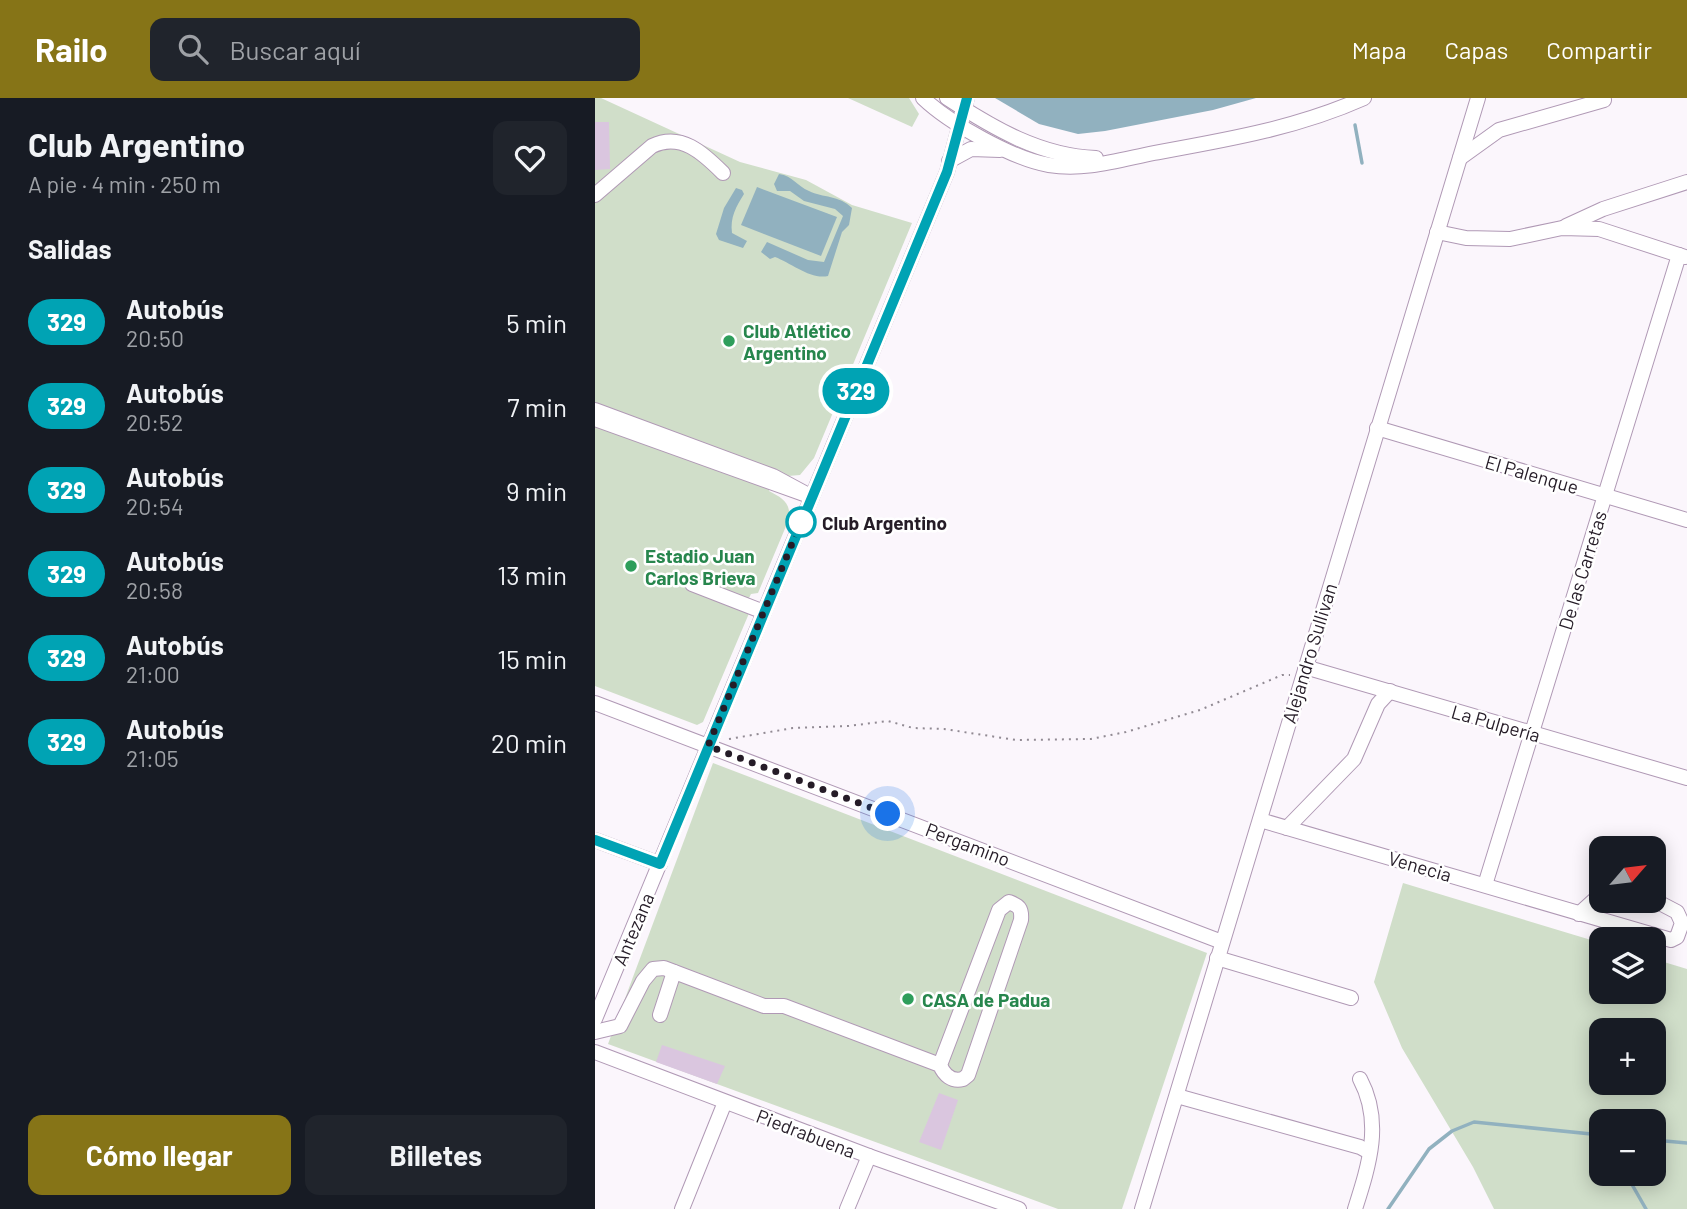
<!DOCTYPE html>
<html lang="es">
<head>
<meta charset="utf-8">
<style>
	:root { --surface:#171b24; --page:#20242c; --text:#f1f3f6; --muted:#9ea1a6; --accent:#867417 }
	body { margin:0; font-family:Barlow,sans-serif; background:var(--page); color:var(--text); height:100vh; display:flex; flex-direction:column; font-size:26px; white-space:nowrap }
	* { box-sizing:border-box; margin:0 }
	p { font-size:23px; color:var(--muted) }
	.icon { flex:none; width:38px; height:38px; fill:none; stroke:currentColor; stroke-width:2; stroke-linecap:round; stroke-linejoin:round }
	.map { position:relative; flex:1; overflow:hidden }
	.side { display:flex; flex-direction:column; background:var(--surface); width:595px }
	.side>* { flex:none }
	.badge { padding:0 14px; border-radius:23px; font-size:24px; line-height:46px }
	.needle { width:46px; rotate:62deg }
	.buttons { position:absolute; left:994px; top:738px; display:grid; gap:14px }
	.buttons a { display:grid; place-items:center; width:77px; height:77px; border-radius:14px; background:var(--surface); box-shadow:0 4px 18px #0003; font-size:35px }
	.you { position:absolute; width:35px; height:35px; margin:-18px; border:5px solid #fff; border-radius:50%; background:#1a73e8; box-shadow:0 0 0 10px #1a73e833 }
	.map>.badge { position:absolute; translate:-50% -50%; box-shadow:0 0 0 4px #fff }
	h2 { padding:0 28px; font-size:26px; line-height:63px }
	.round { display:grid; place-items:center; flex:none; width:74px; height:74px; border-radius:14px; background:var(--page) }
	.overview { display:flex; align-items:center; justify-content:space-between; height:119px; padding:0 28px }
	h1 { font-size:33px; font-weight:700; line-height:52px }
	.primary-button { display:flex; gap:14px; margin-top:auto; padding:14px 28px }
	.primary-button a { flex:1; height:80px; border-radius:14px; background:var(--accent); color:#fff; font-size:28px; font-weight:700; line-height:80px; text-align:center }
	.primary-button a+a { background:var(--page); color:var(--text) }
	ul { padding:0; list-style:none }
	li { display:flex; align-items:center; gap:21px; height:84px; padding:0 28px }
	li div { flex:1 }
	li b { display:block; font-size:26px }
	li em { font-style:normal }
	li .badge { min-width:77px; font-weight:700; text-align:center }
	header { display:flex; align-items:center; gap:42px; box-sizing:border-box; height:98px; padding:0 35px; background:var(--accent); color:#fff }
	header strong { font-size:33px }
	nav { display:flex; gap:38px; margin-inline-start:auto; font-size:24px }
	.search { width:490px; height:63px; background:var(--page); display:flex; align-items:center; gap:18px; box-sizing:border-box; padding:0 24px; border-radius:14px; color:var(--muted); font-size:26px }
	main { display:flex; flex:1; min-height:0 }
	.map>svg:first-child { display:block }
</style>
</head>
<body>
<header>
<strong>Railo</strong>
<div class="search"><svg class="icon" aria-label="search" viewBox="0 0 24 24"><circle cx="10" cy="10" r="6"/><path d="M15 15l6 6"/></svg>Buscar aquí</div>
<nav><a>Mapa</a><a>Capas</a><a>Compartir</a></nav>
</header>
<main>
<section class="side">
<div class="overview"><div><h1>Club Argentino</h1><p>A pie · 4 min · 250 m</p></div><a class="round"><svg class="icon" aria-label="heart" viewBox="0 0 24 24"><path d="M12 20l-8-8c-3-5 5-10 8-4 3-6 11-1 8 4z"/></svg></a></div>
<h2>Salidas</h2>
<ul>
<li><span class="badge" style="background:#00a3b4;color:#fff">329</span><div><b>Autobús</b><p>20:50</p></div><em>5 min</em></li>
<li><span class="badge" style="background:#00a3b4;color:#fff">329</span><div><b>Autobús</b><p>20:52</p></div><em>7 min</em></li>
<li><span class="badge" style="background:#00a3b4;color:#fff">329</span><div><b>Autobús</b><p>20:54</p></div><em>9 min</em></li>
<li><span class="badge" style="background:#00a3b4;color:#fff">329</span><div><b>Autobús</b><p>20:58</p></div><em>13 min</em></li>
<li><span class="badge" style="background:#00a3b4;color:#fff">329</span><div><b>Autobús</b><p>21:00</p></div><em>15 min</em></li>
<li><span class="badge" style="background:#00a3b4;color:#fff">329</span><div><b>Autobús</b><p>21:05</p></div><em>20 min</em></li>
</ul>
<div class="primary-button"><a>Cómo llegar</a><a>Billetes</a></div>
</section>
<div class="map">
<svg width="1092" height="1111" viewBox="0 0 1092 1111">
	<rect width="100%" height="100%" fill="#fbf6fc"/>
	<g fill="#d0dec9" fill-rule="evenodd">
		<path d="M0 0H6L145 64 211 82 257 107 317 125 219 360 205 377 193 378 183 373 174 393C187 400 196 404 194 421L163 495 156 496 151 506 155 513 108 624 102 627 0 588Z"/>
		<polygon points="253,0 314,0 324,16 317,29"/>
		<polygon points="118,665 612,855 527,1111 463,1111 13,946"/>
		<path d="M808 785 1006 845V894H1059V861L1092 871V1111H899L878 1069 807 950 779 884ZM1006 933H1059V985H1006ZM1006 1024H1059V1076H1006Z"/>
	</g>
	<g fill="#91b1bf">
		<polygon points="400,0 661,0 618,12 510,33 483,36 444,26"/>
		<path d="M184 76C198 78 202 88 214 93 228 100 244 97 257 110L254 127 247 134 233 178C216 182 196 165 180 159L175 161 166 154 172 144 213 162 229 164 248 118 240 111 209 103 195 93H182L179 86Z"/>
		<polygon points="162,89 242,119 226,158 146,127"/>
		<path d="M141 90 147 92 149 96C141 109 135 119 137 135L152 143 148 150 124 142 121 136 129 110Z"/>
	</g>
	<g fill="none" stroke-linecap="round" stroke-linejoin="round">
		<g stroke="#91b1bf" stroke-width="3.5">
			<polyline points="760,27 767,65"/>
			<polyline points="1059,1042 1092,1045"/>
			<polyline points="1031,1076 1051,1111"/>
			<polyline points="793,1111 834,1051 857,1033 879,1024 1006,1037"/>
		</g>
	</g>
	<g fill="#dac6df">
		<polygon points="0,24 14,24 15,71 0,72"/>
		<polygon points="67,947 130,968 122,986 61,964"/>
		<polygon points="344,995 363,1002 346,1052 324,1044"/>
	</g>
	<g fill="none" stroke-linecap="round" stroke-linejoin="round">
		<g stroke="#b099b5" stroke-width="16">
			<g id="minor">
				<path d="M328 0C354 25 418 61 454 67 489 73 524 62 559 55 631 42 702 30 769 0"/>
				<path d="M352 0C398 30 445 58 501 60"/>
				<polyline points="865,60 904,32 1009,2"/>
				<polyline points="354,63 376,51 405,52"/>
				<path d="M0 97 57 48C86 34 108 55 128 75"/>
				<polyline points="971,128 1008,111 1092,84"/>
				<polyline points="842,134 871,140 915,141 967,130 1004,131 1090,159"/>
				<polyline points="0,312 178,378 217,399 0,321"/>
				<polyline points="782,330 1092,422"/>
				<polyline points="97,486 169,514"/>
				<polyline points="710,569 1092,680"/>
				<polyline points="0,605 627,844"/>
				<polyline points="665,722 1076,842 1082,839 1087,825 1082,814 1059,802"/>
				<polyline points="692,730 759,661 783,606 795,593"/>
				<polyline points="0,742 65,766"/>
				<polyline points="890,787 1084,157"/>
				<polyline points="984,816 1006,796"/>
				<polyline points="622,860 756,900"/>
				<polyline points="65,917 79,874"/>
				<polyline points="0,921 352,74 372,0"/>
				<path d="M0 934 25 928 48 883 58 871 69 870 169 908H189L345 967C349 977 357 984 368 981L373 977 426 822C427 810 424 808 414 804L404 812 345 967"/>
				<polyline points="0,954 274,1058 424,1111"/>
				<polyline points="582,998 765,1049 774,1054"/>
				<polyline points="87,1111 130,1004"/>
				<polyline points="252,1111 274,1058"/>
				<polyline points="547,1111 883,0"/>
				<path d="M760 1111C774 1067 788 1024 765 981"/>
			</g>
		</g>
		<polyline stroke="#918a93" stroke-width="2" stroke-dasharray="2 5" stroke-linecap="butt" points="134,641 198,630 253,628 293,623 318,630 349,631 421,642 496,641 531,634 605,612 687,577 695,577"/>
		<use href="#minor" stroke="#fff" stroke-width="14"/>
	</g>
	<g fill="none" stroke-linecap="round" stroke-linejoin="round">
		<g stroke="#fff" stroke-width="16">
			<polyline id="line" points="0,742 65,766 352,74 372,0"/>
		</g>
		<use href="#line" stroke="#00a3b4" stroke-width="10"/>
		<polyline stroke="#251c27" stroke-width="7" stroke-dasharray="0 12.6" points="206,424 113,648 293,716"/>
	</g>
	<g fill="#2e9e5b" stroke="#fff" stroke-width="2.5">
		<circle cx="134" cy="243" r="7"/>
		<circle cx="36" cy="468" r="7"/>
		<circle cx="313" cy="901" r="7"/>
	</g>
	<circle fill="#fff" stroke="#00a3b4" stroke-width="3.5" cx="206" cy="424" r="14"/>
	<g text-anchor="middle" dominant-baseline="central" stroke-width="5" stroke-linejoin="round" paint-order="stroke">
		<g font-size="19" font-weight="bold" fill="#27864d" stroke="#fff" text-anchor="start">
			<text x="148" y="232">Club Atlético<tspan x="148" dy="22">Argentino</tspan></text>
			<text x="50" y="457">Estadio Juan<tspan x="50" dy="22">Carlos Brieva</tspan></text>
			<text x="327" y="901">CASA de Padua</text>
		</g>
		<g font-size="19" fill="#251c27" stroke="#fff">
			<text transform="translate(937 376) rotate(16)">El Palenque</text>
			<text transform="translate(987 472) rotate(-73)">De las Carretas</text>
			<text transform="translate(714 555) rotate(-73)">Alejandro Sullivan</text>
			<text transform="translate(901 625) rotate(16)">La Pulpería</text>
			<text transform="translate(373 746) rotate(21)">Pergamino</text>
			<text transform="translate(825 768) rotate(16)">Venecia</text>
			<text transform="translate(38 831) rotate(-67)">Antezana</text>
			<text transform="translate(211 1035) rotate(21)">Piedrabuena</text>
		</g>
		<g font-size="19" font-weight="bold" fill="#251c27" stroke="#fff" text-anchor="start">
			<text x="227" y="424">Club Argentino</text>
		</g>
	</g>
</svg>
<div class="buttons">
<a><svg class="needle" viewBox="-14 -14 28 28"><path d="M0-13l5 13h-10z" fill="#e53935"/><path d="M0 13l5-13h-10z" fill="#9ea1a6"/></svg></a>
<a><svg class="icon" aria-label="layers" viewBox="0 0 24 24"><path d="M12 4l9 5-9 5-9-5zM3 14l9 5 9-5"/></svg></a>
<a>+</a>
<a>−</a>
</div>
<div class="you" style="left:293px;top:716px"></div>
<b class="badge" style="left:261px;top:293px;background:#00a3b4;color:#fff">329</b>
</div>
</main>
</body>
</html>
